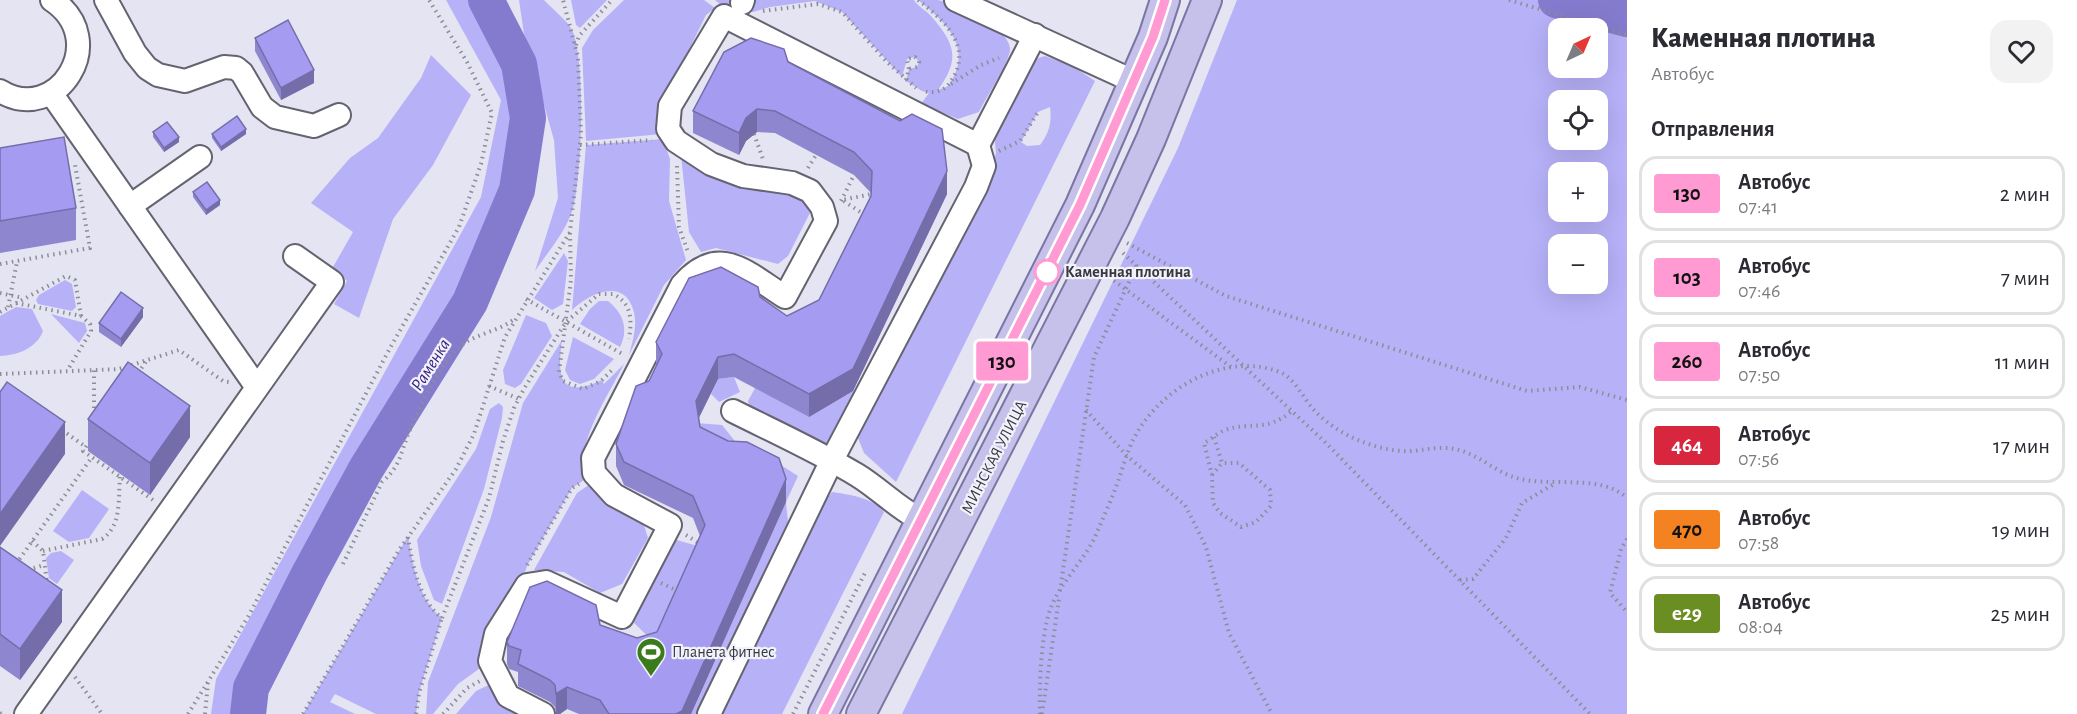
<!DOCTYPE html>
<html lang="ru">
<head>
<meta charset="utf-8">
<style>
	:root { --surface:#fff; --page:#f2f2f3; --text:#2b2b33; --muted:#7c7c81; --line:#e1e1e2 }
	body { margin:0; font-family:"Alegreya Sans",sans-serif; background:var(--page); color:var(--text); height:100vh; display:flex; flex-direction:column; font-size:22px; white-space:nowrap }
	* { box-sizing:border-box; margin:0 }
	p { font-size:20px; color:var(--muted) }
	.icon { flex:none; width:33px; height:33px; fill:none; stroke:currentColor; stroke-width:2; stroke-linecap:round; stroke-linejoin:round }
	.map { position:relative; flex:1; overflow:hidden }
	.sheet { display:flex; flex-direction:column; background:var(--surface); width:450px }
	.sheet>* { flex:none }
	.badge { padding:0 12px; border-radius:4px; font-size:21px; line-height:39px }
	.needle { width:39px; rotate:44deg }
	.fabs { position:absolute; left:1548px; top:18px; display:grid; gap:12px }
	.fabs a { display:grid; place-items:center; width:60px; height:60px; border-radius:12px; background:var(--surface); box-shadow:0 6px 24px #0002; font-size:30px }
	.map>.badge { position:absolute; translate:-50% -50%; box-shadow:0 0 0 3px #fff }
	h2 { padding:0 24px; font-size:22px; line-height:54px }
	.round { display:grid; place-items:center; flex:none; width:63px; height:63px; border-radius:18px; background:var(--page) }
	.overview { display:flex; align-items:center; justify-content:space-between; height:102px; padding:0 24px }
	h1 { font-size:28px; font-weight:800; line-height:45px }
	ul { padding:0; list-style:none }
	li { display:flex; align-items:center; gap:18px; height:75px; margin:0 12px 9px; padding:0 12px; border:3px solid var(--line); border-radius:18px }
	li div { flex:1 }
	li b { display:block; font-size:22px }
	li em { font-style:normal }
	li .badge { min-width:66px; font-weight:700; text-align:center }
	main { display:flex; flex:1; min-height:0 }
	.map>svg:first-child { display:block }
</style>
</head>
<body>
<main>
<div class="map">
<svg width="1627" height="714" viewBox="0 0 1627 714">
	<rect width="100%" height="100%" fill="#e5e4f2"/>
	<g fill="#b7b1f8" fill-rule="evenodd">
		<polygon points="446,0 486,0 519,64 528,118 517,190 470,302 366,469 309,574 251,688 248,714 211,714 216,679 481,197 501,100"/>
		<path d="M519 0H544C552 9 567 20 572 30 586 60 582 175 573 208 567 230 548 252 535 271L558 198 554 140 524 34Z"/>
		<polygon points="571,0 607,0 580,28 576,25"/>
		<polygon points="624,0 704,0 715,8 706,15 661,106 662,134 586,141 582,48 593,30"/>
		<path d="M715 0H730L746 8 752 0H914C918 7 926 10 931 16 956 45 960 59 938 90L948 86C974 49 948 24 918 0 924 0 931 0 937 0 955 2 1012 29 1010 50 1009 62 986 98 979 112L958 119 921 104 929 93 922 91 906 81 909 69 917 67 919 62 915 57 907 59 902 77 842 12 815 1 770 7 753 12H745L734 6H722Z"/>
		<path d="M1237 0H1627V714H902L1178 148ZM1558 28H1598V68H1558ZM1558 100H1598V140H1558ZM1558 172H1598V212H1558ZM1558 244H1598V284H1558Z"/>
		<polygon points="431,55 471,95 433,165 393,219 359,318 334,304 347,281 333,267 353,232 311,203 350,158 378,138 421,78"/>
		<path d="M1045 56 1074 67 1095 81 896 482 864 453 856 433 870 412 984 197 996 153 994 133 1032 60ZM1050 107C1052 123 1049 133 1040 145L1027 146 1021 142 1038 112Z"/>
		<path d="M663 139 670 159 669 201 686 260 664 285 629 355C633 340 638 324 633 309 623 277 588 294 572 310L586 145Z"/>
		<polygon points="681,155 719,179 734,185 754,183 801,193 812,209 788,256 778,264 716,248 701,252 689,232"/>
		<polygon points="564,253 568,261 563,304 552,310 534,298"/>
		<polygon points="65,280 72,284 76,307 72,311 38,304 36,300 39,295"/>
		<path d="M599 301H608C623 313 629 329 620 347L580 324 590 309Z"/>
		<path d="M16 307 32 309 43 331C36 349 17 355 0 356V316Z"/>
		<polygon points="51,314 85,323 87,331 79,343"/>
		<polygon points="526,315 546,323 552,336 521,384 515,388 505,384 503,370"/>
		<polygon points="573,337 614,359 594,379 580,384 570,380 565,370"/>
		<path d="M562 340C557 376 559 400 602 380L604 384 624 364C610 393 572 447 587 478L572 488 528 564 490 661 458 684 433 714H426L428 682 491 517 523 403Z"/>
		<polygon points="734,377 740,392 719,402 711,394 718,379"/>
		<polygon points="755,388 809,417 855,390 828,444 750,408 748,401"/>
		<polygon points="499,403 503,407 502,418 484,489 442,604 434,600 421,566 417,540 476,449 490,409"/>
		<polygon points="696,423 722,425 734,440 728,463"/>
		<polygon points="759,451 798,476 786,502 789,532 700,714 691,714 786,502"/>
		<polygon points="593,482 643,522 648,538 622,584 600,593 564,572 534,570 577,493"/>
		<polygon points="82,490 109,509 89,538 69,542 53,531"/>
		<path d="M832 492C851 495 871 497 884 512L782 714H720L819 510Z"/>
		<path d="M408 536C412 563 419 601 442 618L419 692 416 714H376L335 694 330 702 355 714H303Z"/>
		<polygon points="673,539 705,548 660,648 630,619"/>
		<polygon points="61,551 74,560 57,584 49,578 46,558 51,553"/>
		<polygon points="495,682 535,714 456,714 476,691"/>
	</g>
	<g fill="none" stroke-linecap="round" stroke-linejoin="round">
		<g stroke="#857bce" stroke-width="36">
			<polyline points="1556,0 1627,19"/>
			<polyline points="248,714 251,688 309,574 366,469 470,302 517,190 528,118 519,64 486,0"/>
		</g>
		<g stroke="#64636f" stroke-width="26">
			<g id="minor">
				<polyline points="106,0 135,53 147,68 158,75 185,81 224,67 236,68 242,73 262,107 275,117 314,126 339,115"/>
				<polyline points="956,0 1133,81"/>
				<polyline points="742,3 743,0"/>
				<path d="M0 91C57 126 112 40 52 0"/>
				<polyline points="51,93 256,386"/>
				<polyline points="130,206 200,157"/>
				<path d="M733 411C775 432 817 451 857 475 880 489 897 508 921 520"/>
				<polyline points="26,714 332,282 295,256"/>
				<path d="M543 714 508 696 490 661 496 634 527 585 546 582 622 617 670 525 614 495 594 473 593 458 682 285C719 242 747 273 785 297L826 221 822 207 810 191 792 183 743 176 711 164 676 141 668 129 670 106 724 16 978 145"/>
				<polyline points="709,714 832,460 976,187 984,166 978,145 1035,35"/>
			</g>
		</g>
		<g stroke="#7a76a4" stroke-width="32">
			<g id="major">
				<polyline points="823,714 1080,205 1153,37 1165,0"/>
				<polyline points="861,714 1115,218 1151,139 1207,0"/>
			</g>
		</g>
		<g stroke="#8d8d96" stroke-width="4" stroke-dasharray="1.5 4.5" stroke-linecap="butt">
			<path d="M918 0C944 20 974 47 951 81 945 91 934 94 923 91"/>
			<polyline points="1509,0 1627,35"/>
			<polyline points="763,11 818,4 842,12 887,62 916,88"/>
			<polyline points="576,45 579,36 612,0"/>
			<polyline points="906,80 909,69 917,67 919,62 915,57 907,59 909,69"/>
			<polyline points="951,84 981,65 999,58"/>
			<polyline points="754,134 763,159"/>
			<polyline points="580,145 652,140"/>
			<polyline points="999,151 1020,141 1038,112"/>
			<polyline points="677,166 679,227 688,252"/>
			<polyline points="808,168 816,155"/>
			<polyline points="841,201 854,175"/>
			<polyline points="865,215 842,200 872,194"/>
			<polyline points="570,233 571,280 559,372 563,381 583,389 601,381 613,369"/>
			<polyline points="1127,243 1226,296 1527,391 1580,387 1627,400"/>
			<polyline points="1123,253 1326,443 1590,714"/>
			<polyline points="0,264 90,248 75,165"/>
			<polyline points="1109,277 1231,367"/>
			<polyline points="0,293 23,298"/>
			<polyline points="526,299 624,355"/>
			<polyline points="16,303 81,316 90,324 91,331 67,371"/>
			<polyline points="8,307 17,262"/>
			<polyline points="0,312 66,276 75,280 81,316"/>
			<polyline points="138,373 147,360"/>
			<polyline points="0,374 119,369 179,350 223,381 229,382"/>
			<polyline points="489,386 519,399"/>
			<polyline points="1086,410 1127,456 1185,505 1206,547 1229,633 1272,714"/>
			<polyline points="94,414 94,370"/>
			<polyline points="62,430 86,447"/>
			<path d="M1214 437 1222 463H1239L1270 490 1271 506 1256 522 1241 527 1220 513 1213 503 1212 475 1204 443C1211 439 1218 433 1225 430 1252 421 1265 433 1292 411"/>
			<polyline points="90,441 83,451 153,500"/>
			<polyline points="1212,475 1222,463"/>
			<polyline points="686,535 700,544"/>
			<path d="M408 537C412 563 419 601 442 618L489 498 503 441 514 408 525 387 566 322 599 294H613C632 303 632 320 629 339"/>
			<polyline points="1627,539 1621,549 1610,593 1627,612"/>
			<polyline points="32,541 43,551 47,583"/>
			<path d="M43 551 102 539C122 526 118 499 120 477"/>
			<polyline points="16,564 92,457"/>
			<path d="M343 564 382 482C402 465 400 452 410 430 421 404 435 375 453 353 469 334 494 334 513 320"/>
			<polyline points="527,565 572,488 579,484"/>
			<polyline points="28,570 44,565"/>
			<polyline points="1460,580 1473,579 1506,538 1522,503 1554,484"/>
			<polyline points="661,583 678,591"/>
			<polyline points="1060,591 1094,357 1137,265"/>
			<polyline points="75,677 102,714"/>
			<polyline points="0,713 2,714"/>
			<polyline points="188,714 248,617 390,348 459,227 481,164 492,113 467,62 429,0"/>
			<polyline points="205,714 208,683"/>
			<polyline points="303,714 399,550 456,469 474,434 505,337 570,232 581,134 578,57 563,0"/>
			<polyline points="416,714 419,693 442,618"/>
			<polyline points="443,714 467,688 480,681"/>
			<polyline points="793,714 865,573"/>
			<path d="M1040 714C1039 686 1041 636 1050 610 1059 584 1083 562 1095 537 1102 520 1110 503 1116 487 1122 471 1126 454 1133 440 1158 390 1221 352 1277 371 1294 376 1302 397 1314 410 1335 433 1371 449 1402 451 1417 452 1432 447 1447 448 1472 449 1491 469 1513 477 1549 489 1598 472 1627 498"/>
			<polyline points="1042,714 1059,599"/>
		</g>
		<use href="#minor" stroke="#fff" stroke-width="22"/>
		<use href="#major" stroke="#c5c1ea" stroke-width="28"/>
	</g>
	<g fill="#8e86cf">
		<polygon points="255,38 314,83 281,100 255,51"/>
		<polygon points="788,62 947,194 853,391 809,417 734,377 718,379 699,418 700,427 786,502 691,714 579,714 567,709 560,714 556,714 555,707 550,702 518,686 518,672 509,669 507,664 507,642 600,625 637,638 657,632 700,536 693,518 624,485 616,466 616,444 649,381 656,366 656,342 760,297 787,316 819,300 871,196 871,193 854,175 775,133 757,132 746,141 739,155 693,133 693,111"/>
		<polygon points="153,132 179,142 164,152 153,137"/>
		<polygon points="212,134 246,134 221,151 212,138"/>
		<polygon points="0,148 76,208 76,240 0,253"/>
		<polygon points="193,192 220,205 206,215 193,197"/>
		<polygon points="143,317 121,347 99,332 99,323"/>
		<polygon points="88,419 190,437 150,495 88,451"/>
		<polygon points="0,547 62,622 20,680 0,666"/>
	</g>
	<g fill="#746da9">
		<polygon points="314,70 314,83 281,100 281,88"/>
		<polygon points="757,109 757,132 746,141 739,155 739,133 746,118"/>
		<polygon points="246,129 246,134 221,151 221,147"/>
		<polygon points="179,137 179,142 164,152 164,148"/>
		<polygon points="947,171 947,194 853,391 809,417 809,394"/>
		<polygon points="220,200 220,205 206,215 206,210"/>
		<polygon points="143,308 143,317 121,347 121,339"/>
		<polygon points="718,357 718,379 696,423 696,401"/>
		<polygon points="190,406 190,437 150,495 150,463"/>
		<polygon points="65,422 65,454 0,546 0,514"/>
		<polygon points="786,479 786,502 691,714 676,714"/>
		<polygon points="62,590 62,622 20,680 20,649"/>
		<polygon points="567,687 567,709 560,714 556,714 556,694"/>
	</g>
	<g fill="#a59cf1" stroke="#746da9" stroke-width="1.5">
		<polygon points="288,20 314,70 281,88 255,38"/>
		<polygon points="751,38 784,49 788,62 900,121 912,114 942,129 947,171 853,369 809,394 734,354 718,357 696,401 700,427 728,441 747,442 779,458 786,479 682,711 676,714 609,714 600,700 567,687 556,694 555,685 550,680 518,664 521,650 509,646 507,642 530,587 547,581 596,605 600,625 637,638 657,632 705,525 693,496 624,462 616,444 636,386 649,381 662,354 656,342 689,278 721,267 758,287 760,297 787,316 819,300 871,196 872,171 854,152 775,111 757,109 746,118 739,133 693,111 724,52"/>
		<polygon points="237,116 246,129 221,147 212,134"/>
		<polygon points="167,122 179,137 164,148 153,132"/>
		<polygon points="64,137 76,208 0,221 0,148"/>
		<polygon points="207,182 220,200 206,210 193,192"/>
		<polygon points="121,292 143,308 121,339 99,323"/>
		<polygon points="128,362 190,406 150,463 88,419"/>
		<polygon points="7,382 65,422 0,514 0,392"/>
		<polygon points="0,547 62,590 20,649 0,634"/>
	</g>
	<g fill="none" stroke-linecap="round" stroke-linejoin="round">
		<g stroke="#fff" stroke-width="14">
			<polyline id="line" points="823,714 1080,205 1153,37 1165,0"/>
		</g>
		<use href="#line" stroke="#ff9ad2" stroke-width="9"/>
	</g>
	<defs>
		<g id="stadium-pin" transform="scale(1.5)"><path d="M0 17L-7.5 6A9.5 9.5 0 1 1 7.5 6Z" fill="#3a7b1b" stroke="#f2f2fd"/><path d="M0-5a6.5 5 0 1 0 0 10a6.5 5 0 1 0 0-10ZM-3.5-1.8h7v3.6h-7Z" fill="#fff"/></g>
	</defs>
	<g fill-rule="evenodd">
		<use href="#stadium-pin" x="651" y="652"/>
	</g>
	<circle fill="#fff" stroke="#ff9ad2" stroke-width="3" cx="1047" cy="272" r="12"/>
	<g text-anchor="middle" dominant-baseline="central" stroke-width="4.5" stroke-linejoin="round" paint-order="stroke">
		<g font-size="16" font-weight="bold" fill="#38383d" stroke="#f2f2fd" text-anchor="start">
			<text x="1065" y="272">Каменная плотина</text>
		</g>
		<g font-size="16" fill="#38383d" stroke="#f2f2fd">
			<text transform="translate(994 457) rotate(-63)">МИНСКАЯ УЛИЦА</text>
		</g>
		<g font-size="16" fill="#38383d" stroke="#f2f2fd" text-anchor="start">
			<text x="672" y="652">Планета фитнес</text>
		</g>
		<g font-size="18" font-style="italic" fill="#3a2082" stroke="#f2f2fd">
			<text transform="translate(431 365) rotate(-58)">Раменка</text>
		</g>
	</g>
</svg>
<div class="fabs">
<a><svg class="needle" viewBox="-14 -14 28 28"><path d="M0-13l5 13h-10z" fill="#e53935"/><path d="M0 13l5-13h-10z" fill="#7c7c81"/></svg></a>
<a><svg class="icon" aria-label="locate" viewBox="0 0 24 24"><circle cx="12" cy="12" r="6"/><path d="M12 2v4M12 18v4M2 12h4M18 12h4"/></svg></a>
<a>+</a>
<a>−</a>
</div>
<b class="badge" style="left:1002px;top:361px;background:#ff9ad2;color:#111">130</b>
</div>
<section class="sheet">
<div class="overview"><div><h1>Каменная плотина</h1><p>Автобус</p></div><a class="round"><svg class="icon" aria-label="heart" viewBox="0 0 24 24"><path d="M12 20l-8-8c-3-5 5-10 8-4 3-6 11-1 8 4z"/></svg></a></div>
<h2>Отправления</h2>
<ul>
<li><span class="badge" style="background:#ff9ad2;color:#111">130</span><div><b>Автобус</b><p>07:41</p></div><em>2 мин</em></li>
<li><span class="badge" style="background:#ff9ad2;color:#111">103</span><div><b>Автобус</b><p>07:46</p></div><em>7 мин</em></li>
<li><span class="badge" style="background:#ff9ad2;color:#111">260</span><div><b>Автобус</b><p>07:50</p></div><em>11 мин</em></li>
<li><span class="badge" style="background:#d7263d;color:#fff">464</span><div><b>Автобус</b><p>07:56</p></div><em>17 мин</em></li>
<li><span class="badge" style="background:#f58220;color:#111">470</span><div><b>Автобус</b><p>07:58</p></div><em>19 мин</em></li>
<li><span class="badge" style="background:#6b8e23;color:#fff">е29</span><div><b>Автобус</b><p>08:04</p></div><em>25 мин</em></li>
</ul>
</section>
</main>
</body>
</html>
